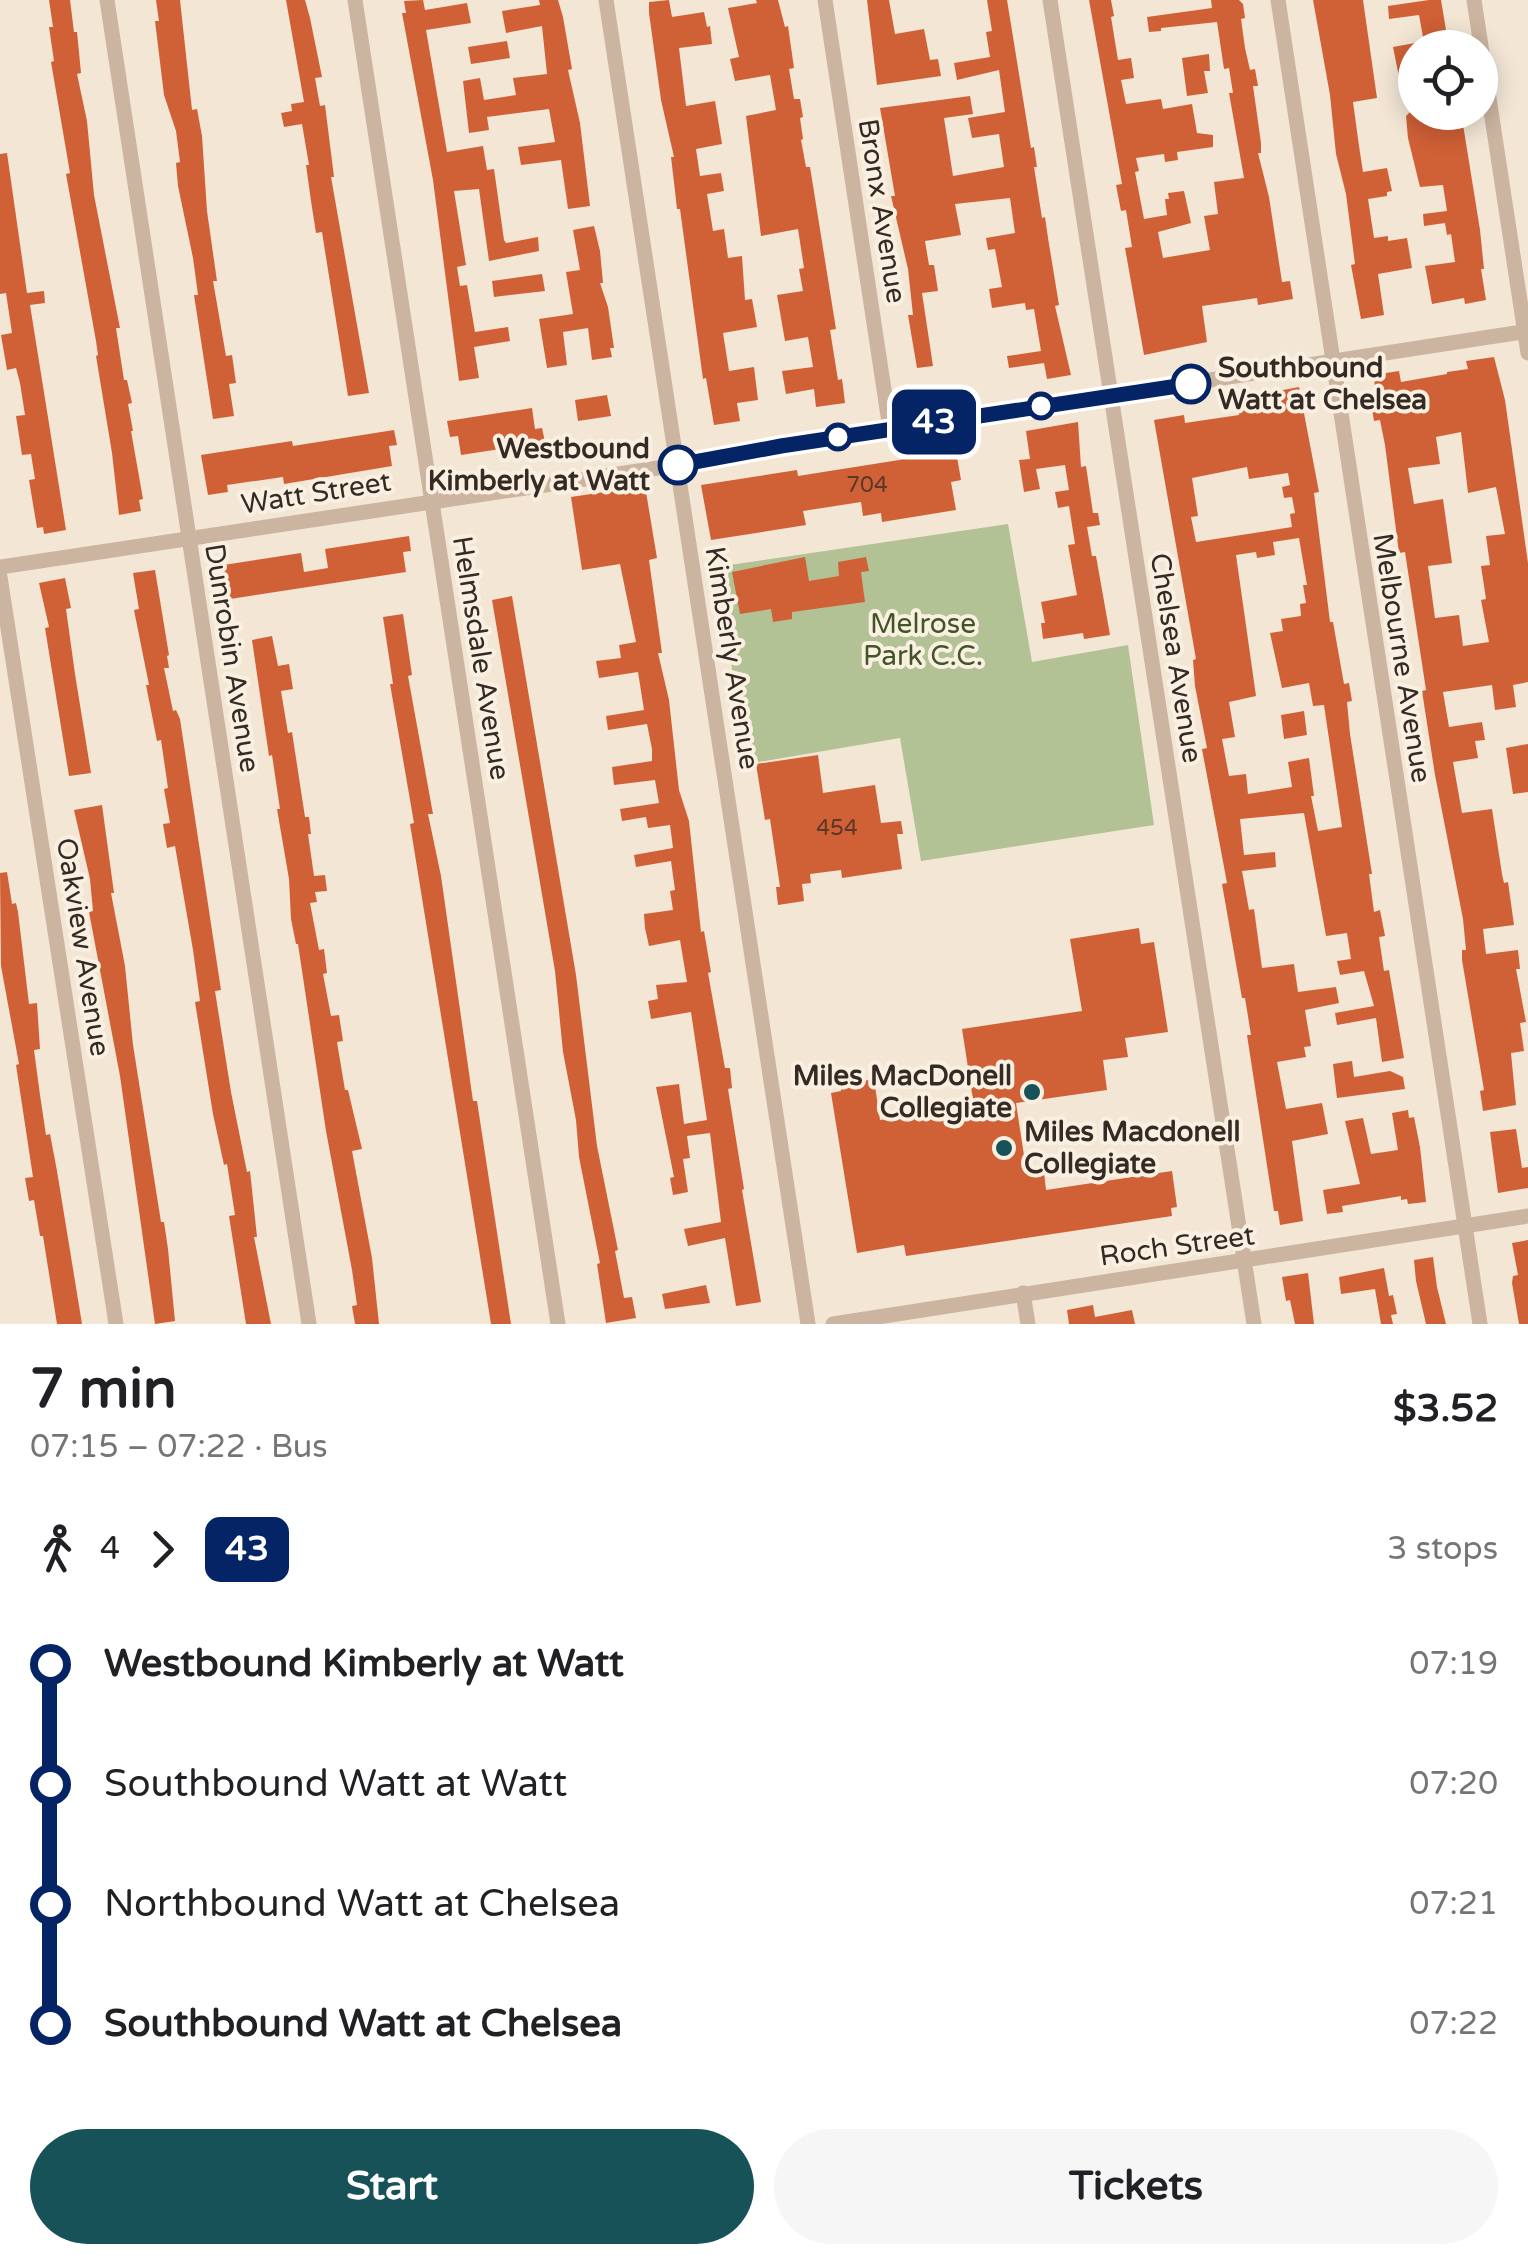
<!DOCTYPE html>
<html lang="en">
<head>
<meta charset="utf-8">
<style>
	:root { --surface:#fff; --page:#f6f6f6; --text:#202124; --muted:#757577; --accent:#175259 }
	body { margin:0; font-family:"Varela Round",sans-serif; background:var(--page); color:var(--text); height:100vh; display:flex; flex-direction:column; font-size:38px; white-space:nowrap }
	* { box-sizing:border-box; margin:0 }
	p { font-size:32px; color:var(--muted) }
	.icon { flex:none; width:55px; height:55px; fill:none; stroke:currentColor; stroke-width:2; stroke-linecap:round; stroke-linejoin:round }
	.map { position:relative; height:1324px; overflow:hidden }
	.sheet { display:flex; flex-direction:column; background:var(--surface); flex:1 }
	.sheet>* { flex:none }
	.badge { padding:0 20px; border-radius:15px; font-size:35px; line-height:65px }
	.buttons { position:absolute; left:1398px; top:30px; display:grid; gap:20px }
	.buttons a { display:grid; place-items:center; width:100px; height:100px; border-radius:50%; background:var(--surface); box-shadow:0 5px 25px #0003; font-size:50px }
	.map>.badge { position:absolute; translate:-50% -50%; box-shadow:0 0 0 5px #fff }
	.legs { display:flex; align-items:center; gap:15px; height:110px; padding:0 30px; font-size:32px }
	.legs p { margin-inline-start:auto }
	.overview { display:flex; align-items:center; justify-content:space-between; height:170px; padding:0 30px }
	h1 { font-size:55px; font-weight:700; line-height:75px }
	.cta { display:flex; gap:20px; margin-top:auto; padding:20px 30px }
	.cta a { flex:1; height:115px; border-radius:60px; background:var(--accent); color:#fff; font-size:40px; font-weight:700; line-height:115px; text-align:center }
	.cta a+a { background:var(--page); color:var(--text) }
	ul { padding:0 30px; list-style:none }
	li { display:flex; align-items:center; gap:35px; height:120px; font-size:38px }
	li i { display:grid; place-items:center; width:15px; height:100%; margin:0 12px; background:currentColor }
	li i::after { content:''; width:25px; height:25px; margin:-12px; border:8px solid; border-radius:50%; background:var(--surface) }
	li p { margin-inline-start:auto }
	li:first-child i { background:linear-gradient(#0000 50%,currentColor 0) }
	li:last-child i { background:linear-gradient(currentColor 50%,#0000 0) }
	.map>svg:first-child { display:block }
</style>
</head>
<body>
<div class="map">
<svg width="1528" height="1324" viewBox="0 0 1528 1324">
	<rect width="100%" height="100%" fill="#f3e6d5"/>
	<polygon fill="#b2c295" points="1008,524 1032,662 1128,645 1154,825 921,861 900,738 747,764 716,567"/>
	<g fill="#d06036" fill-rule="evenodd">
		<polygon points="49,0 70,0 74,32 77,32 81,73 77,74 87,121 94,195 120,328 116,328 124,380 127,380 132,403 128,404 133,431 131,431 143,499 139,500 141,511 119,515 112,453 96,356 98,355 96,341 66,174 70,173 51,62 54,61 49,27 53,27"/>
		<polygon points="156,0 180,0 192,110 197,109 202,136 207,211 217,281 213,281 226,356 232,355 236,383 229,384 234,416 213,419 194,295 198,295 193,258 178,186 176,163 180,162 176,131 164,95 155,21 159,21"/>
		<polygon points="286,0 305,0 310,18 322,77 315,78 320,106 325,105 334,177 331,177 369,393 348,396 322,232 316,233 311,201 306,165 309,165 302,124 284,127 281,113 292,111 291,104 304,102"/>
		<polygon points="423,0 425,10 467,3 471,23 426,30 447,152 483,146 487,170 494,169 504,240 506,243 538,237 539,251 489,261 479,189 454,191 466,265 457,267 460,286 467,285 475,332 508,327 510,341 474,347 479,378 459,381 433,180 402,13 406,13 404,1"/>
		<polygon points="539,0 558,0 563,17 572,69 568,70 580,123 590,206 568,209 561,160 521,165 518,147 555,142 549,109 487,117 489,130 469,133 463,81 480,78 484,100 516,95 513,78 547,74 542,26 506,33 502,11 540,5"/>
		<polygon points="669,0 672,17 704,12 707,27 710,26 712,44 679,48 686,106 715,101 722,144 696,149 700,176 721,173 724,191 707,194 713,231 724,229 728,258 742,256 745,300 752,299 757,327 723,333 729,371 754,367 758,400 737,403 740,421 714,425 706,378 703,379 680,209 677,209 675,191 671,157 674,157 661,100 649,13 649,2"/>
		<polygon points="756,0 778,0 785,27 788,26 794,68 789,69 794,99 800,99 803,117 800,118 803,139 801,140 806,167 810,167 836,329 830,330 838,380 842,379 845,403 816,407 814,389 786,394 782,371 813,367 808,337 785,341 777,295 803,291 799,269 804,268 798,229 761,236 746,116 776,110 770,75 735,81 730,59 739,57 728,8 757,3"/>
		<polygon points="867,0 889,0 895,34 924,29 930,60 938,59 941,76 877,85"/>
		<polygon points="987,0 1007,0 1031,148 1034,147 1037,167 1034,167 1042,218 1045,217 1048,238 1059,305 1055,306 1071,375 1047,379 1044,363 1009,368 1007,356 1041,351 1034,309 1026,310 1025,303 992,308 989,289 1002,287 995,249 988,250 986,238 1015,233 1010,198 955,204 961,235 925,241 929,265 934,265 938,291 922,293 933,366 917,368 908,315 913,315 908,269 891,196 895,196 880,108 970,96 973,114 944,118 953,176 1004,167 999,134 972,138 968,118 1005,112 999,70 957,80 954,63 990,57 986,32 992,31"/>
		<polygon points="1089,0 1111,0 1114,16 1111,17 1118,60 1131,58 1134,78 1121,80 1126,104 1161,99 1163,109 1192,104 1197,133 1213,135 1213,147 1177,152 1178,160 1165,162 1164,154 1136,158 1139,171 1135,172 1144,219 1167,215 1165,199 1169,199 1168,193 1184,191 1191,223 1158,232 1163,258 1210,250 1204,216 1218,214 1214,182 1244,178 1229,93 1233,93 1229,68 1224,69 1217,22 1161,28 1161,31 1149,32 1147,17 1212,8 1211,0 1239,0 1243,4 1245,18 1241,19 1245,48 1250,70 1255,69 1258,86 1253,86 1261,143 1261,153 1258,153 1269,197 1282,282 1290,281 1293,299 1258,305 1257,298 1202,306 1207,342 1144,355 1125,248 1132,247 1126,210 1121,211 1116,185 1122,184"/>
		<polygon points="1313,0 1363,0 1377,98 1353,102 1359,146 1363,172 1387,168 1392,191 1387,192 1387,196 1368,199 1374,238 1388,236 1388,241 1407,238 1412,268 1378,274 1384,315 1361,319 1351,265 1355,264 1346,194 1336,154 1330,95"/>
		<polygon points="1429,0 1441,0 1449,48 1425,48 1419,15 1389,19 1388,6"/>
		<polygon points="507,41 510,58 471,64 468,47"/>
		<polygon points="1415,43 1415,80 1400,82 1393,47"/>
		<polygon points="1209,54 1210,71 1204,71 1208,93 1187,96 1182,58"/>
		<polygon points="1410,112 1461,112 1480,230 1484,269 1481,269 1486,300 1465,304 1464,298 1432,304 1425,266 1455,262 1451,234 1447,235 1445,223 1424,226 1423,214 1447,211 1443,185 1420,187 1408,138 1406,116"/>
		<polygon points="7,153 27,293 44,291 45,303 30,305 66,530 44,534 43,527 37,528 29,480 35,479 31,454 22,455 16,416 25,415 20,383 16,368 7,370 1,335 12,333 6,293 0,294 0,154"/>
		<polygon points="594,226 600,251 603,283 600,283 608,307 614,348 610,348 612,357 592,360 588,328 563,332 567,365 547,368 539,319 573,314 566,272 580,270 573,230"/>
		<polygon points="542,274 545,291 494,297 492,281"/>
		<path d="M1494 357 1505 400 1528 563V682L1513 685 1516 707 1495 710 1492 685 1443 692 1449 727 1482 722 1485 740 1475 741 1478 758 1453 762 1462 813 1492 809 1502 874 1504 883 1508 882 1514 925 1483 929 1486 954 1518 950 1520 969H1516L1526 1022 1520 1023 1524 1051 1511 1053 1516 1105 1483 1111 1480 1091 1484 1090 1462 960V950H1466L1463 919 1435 775 1422 691 1426 690 1405 552 1399 553 1385 445 1380 420 1374 421 1371 403 1378 402 1373 375 1399 371 1401 382 1447 374V372L1468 369 1466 361ZM1461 432 1468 493 1496 487 1505 534 1486 536 1490 565 1481 566 1486 599 1481 600 1489 642 1463 646 1459 615 1435 618 1428 566 1452 563 1443 499 1414 504 1408 468 1440 464 1436 437Z"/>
		<path d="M1299 387 1319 492 1314 493 1330 622H1333L1344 684 1349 683 1352 701 1347 702 1350 734 1372 874H1369L1374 912 1380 910 1385 936 1379 937 1384 971 1389 970 1404 1058 1382 1062 1376 1018 1337 1025 1335 1013 1374 1006 1364 971 1340 975 1337 961 1351 959 1347 933 1326 936 1304 813 1240 819 1244 855 1275 852 1276 867 1242 871 1249 910 1254 909 1262 968 1294 964 1298 992 1336 987 1339 1003 1305 1010 1311 1046 1304 1047 1306 1057 1277 1062 1286 1109 1322 1103 1328 1134 1292 1141 1303 1221 1280 1225 1278 1211H1274L1247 1035H1251L1245 998H1242L1222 884 1227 883 1202 749 1207 748 1195 686 1193 660 1196 659 1154 420 1184 415 1185 423 1239 415 1238 405 1269 400 1268 393ZM1247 467 1249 479 1288 473 1290 485 1282 487 1284 498 1292 497 1295 513 1290 514 1292 527 1196 542 1191 517 1198 516 1192 478ZM1299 538 1307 585H1303L1306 603 1300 604 1301 616 1281 619 1283 631 1270 633 1282 688 1309 683 1313 706 1324 705 1342 827 1318 831 1311 796H1314L1309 758 1288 762 1292 787 1248 794 1246 774 1229 776 1222 739 1235 737 1229 702 1256 696 1236 555 1256 552 1257 558 1275 555 1273 542Z"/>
		<polygon points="607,395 611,416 578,421 575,400"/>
		<polygon points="532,408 535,429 542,428 545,442 461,455 458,436 450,437 447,421"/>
		<polygon points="1078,422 1081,467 1086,466 1093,513 1098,513 1100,525 1087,527 1092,556 1096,556 1110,635 1084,639 1083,633 1043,639 1041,623 1045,623 1041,602 1077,595 1068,545 1075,544 1069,506 1058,508 1055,492 1069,490 1065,465 1036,469 1040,489 1024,492 1019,460 1030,459 1026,431"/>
		<polygon points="394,430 397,445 389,446 392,466 284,484 283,477 227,485 228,492 208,495 201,455 292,441 293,446"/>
		<polygon points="956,451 961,480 951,482 956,510 882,522 881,513 863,516 861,502 803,511 806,525 711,540 701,485 797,470 798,476"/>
		<polygon points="645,486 657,558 649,560 662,653 658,653 669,700 679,790 689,821 701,932 704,931 711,972 708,973 725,1068 730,1068 732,1088 728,1089 744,1189 742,1190 761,1302 736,1306 725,1238 688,1246 684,1229 721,1222 710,1133 687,1136 690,1158 683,1159 688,1192 673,1195 670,1178 674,1177 656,1087 679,1084 684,1124 707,1120 691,1012 651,1019 648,1001 658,999 656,985 687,982 680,940 649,946 645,928 644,914 673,910 670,891 675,890 671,861 636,867 634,855 673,848 670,825 648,828 646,817 622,821 620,809 659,803 655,780 614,785 612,767 652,761 652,749 647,724 608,730 606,716 644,710 638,672 599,678 596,661 621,658 619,645 636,642 620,564 582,570 571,497"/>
		<polygon points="409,536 411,551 403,552 406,572 230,599 227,579 219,580 217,566 301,553 304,572 328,568 325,549"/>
		<polygon points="805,557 809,581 839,576 838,562 866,557 869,571 861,572 865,602 792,612 792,619 773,622 771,609 740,614 732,572"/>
		<polygon points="155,570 169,655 167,656 169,668 164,668 173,711 176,710 180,719 221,990 215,991 231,1092 247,1172 250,1171 257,1237 254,1237 271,1324 246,1324 229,1216 235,1215 227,1164 224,1165 213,1114 195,1002 200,1001 193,950 175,846 167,848 163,824 170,823 164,789 168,788 161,740 157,741 146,685 149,685 134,610 139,609 133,573"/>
		<polygon points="65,578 71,608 66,609 75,674 91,773 69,776 45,628 49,627 39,583"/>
		<polygon points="512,596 576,975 597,1146 618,1250 615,1251 624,1298 632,1297 636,1318 606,1323 597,1264 600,1263 579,1157 576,1120 563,1052 555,971 492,600"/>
		<polygon points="403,614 412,675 408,676 433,814 428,814 441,876 473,1101 477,1101 511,1324 491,1324 410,824 414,823 390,684 393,684 383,617"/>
		<polygon points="272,636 278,666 289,664 293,689 281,691 288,733 292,732 305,817 309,817 311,834 308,834 314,876 325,875 327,891 315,892 317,902 310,903 319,950 324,949 327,973 323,974 331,1016 339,1015 343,1041 337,1042 345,1090 348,1090 362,1149 352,1151 372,1258 379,1324 355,1324 352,1306 357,1305 352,1270 326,1131 298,944 296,944 291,919 289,879 277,809 280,809 272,755 269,756 252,640"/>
		<polygon points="1304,711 1307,735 1284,739 1281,715"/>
		<polygon points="1528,744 1528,792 1513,794 1506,748"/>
		<polygon points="818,755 823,793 875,785 881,823 901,821 903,834 897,834 902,869 842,878 841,870 810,874 811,883 802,884 804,901 778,905 776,887 780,887 770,819 765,820 756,764"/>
		<polygon points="102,805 114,893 111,893 125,966 133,1045 161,1222 164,1222 168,1249 175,1321 155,1324 120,1076 89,912 93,911 90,879 74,810"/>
		<polygon points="7,872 12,904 16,903 18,912 29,1004 37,1003 40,1049 34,1050 40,1095 46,1135 50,1134 57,1171 82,1324 57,1324 43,1236 40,1236 34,1200 29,1201 25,1178 33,1177 16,1065 19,1064 1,966 0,873"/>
		<polygon points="1139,928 1141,944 1154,942 1168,1032 1125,1038 1128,1057 1103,1060 1107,1090 1016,1103 1027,1175 1044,1172 1046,1190 1172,1171 1177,1207 1171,1208 1172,1216 906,1256 904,1245 857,1253 831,1093 841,1091 839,1077 856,1074 857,1082 874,1079 880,1120 974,1106 962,1029 1082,1011 1070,939"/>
		<polygon points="1352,1061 1354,1077 1390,1071 1403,1077 1405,1089 1337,1098 1333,1064"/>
		<polygon points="1408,1110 1409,1118 1414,1117 1420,1147 1426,1202 1408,1204 1407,1199 1401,1200 1401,1196 1342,1206 1343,1212 1327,1214 1323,1190 1360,1184 1345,1121 1363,1118 1371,1154 1398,1150 1392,1113"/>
		<polygon points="1516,1129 1522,1168 1528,1167 1528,1188 1498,1193 1490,1132"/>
		<polygon points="1528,1240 1528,1324 1519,1324 1512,1283 1513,1276 1518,1275 1512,1243"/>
		<polygon points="1433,1257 1437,1287 1446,1324 1426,1324 1416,1281 1414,1260"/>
		<polygon points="1384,1268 1389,1296 1393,1295 1397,1314 1391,1315 1393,1324 1381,1324 1375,1289 1341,1294 1339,1277"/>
		<polygon points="1308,1273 1314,1324 1295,1324 1290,1300 1286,1301 1282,1277"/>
		<polygon points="706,1285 710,1303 665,1309 662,1294"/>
		<polygon points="1093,1305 1095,1317 1132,1310 1135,1324 1069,1324 1067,1310"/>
	</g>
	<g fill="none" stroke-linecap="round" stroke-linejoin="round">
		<g stroke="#cbb5a1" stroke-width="15">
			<polyline points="107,0 309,1324"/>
			<polyline points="355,0 558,1324"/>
			<polyline points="606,0 808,1324"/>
			<polyline points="825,0 890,429"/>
			<polyline points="1050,0 1254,1324"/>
			<polyline points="1278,0 1480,1324"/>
			<polyline points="1474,0 1528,353"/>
			<polyline points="0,567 678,465 781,446 1528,331"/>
			<polyline points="0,577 116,1324"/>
			<polyline points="1023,1293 1028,1324"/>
			<polyline points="833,1324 1528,1216"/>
		</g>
	</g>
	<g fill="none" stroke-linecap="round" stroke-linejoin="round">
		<g stroke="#fff" stroke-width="22">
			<polyline id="line-1" points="678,465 781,446 1191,384"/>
		</g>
		<use href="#line-1" stroke="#052465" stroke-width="15"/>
	</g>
	<g fill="#fff" stroke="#052465" stroke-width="5">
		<circle cx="1191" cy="384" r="18"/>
		<circle cx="1041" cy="406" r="12"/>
		<circle cx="838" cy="437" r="12"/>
		<circle cx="678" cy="465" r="18"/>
	</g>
	<g fill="#175259" stroke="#faf0e2" stroke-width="4">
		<circle cx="1032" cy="1092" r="10"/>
		<circle cx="1004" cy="1148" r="10"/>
	</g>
	<g text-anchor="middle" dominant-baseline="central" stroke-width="8" stroke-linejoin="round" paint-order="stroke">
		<g font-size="22" fill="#5c3828">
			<text x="867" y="485">704</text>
			<text x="837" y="828">454</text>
		</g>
		<g font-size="28" fill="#352a24" stroke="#faf0e2">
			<text transform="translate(882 211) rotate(81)">Bronx Avenue</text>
			<text transform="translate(316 493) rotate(-9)">Watt Street</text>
			<text transform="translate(232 658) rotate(81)">Dunrobin Avenue</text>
			<text transform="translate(481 658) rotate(81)">Helmsdale Avenue</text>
			<text transform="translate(732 658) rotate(81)">Kimberly Avenue</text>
			<text transform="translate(1176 658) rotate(81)">Chelsea Avenue</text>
			<text transform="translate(1402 658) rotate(81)">Melbourne Avenue</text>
			<text transform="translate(83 947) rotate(81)">Oakview Avenue</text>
			<text transform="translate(1177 1246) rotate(-8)">Roch Street</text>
		</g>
		<g font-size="28" font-weight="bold" fill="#352a24" stroke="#faf0e2" text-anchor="start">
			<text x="1218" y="368">Southbound<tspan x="1218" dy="32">Watt at Chelsea</tspan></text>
			<text x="650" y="449" text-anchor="end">Westbound<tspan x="650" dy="32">Kimberly at Watt</tspan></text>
		</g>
		<g font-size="28" fill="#425526" stroke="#faf0e2">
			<text x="923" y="624">Melrose<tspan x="923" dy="32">Park C.C.</tspan></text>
		</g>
		<g font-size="28" font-weight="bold" fill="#352a24" stroke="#faf0e2" text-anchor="end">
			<text x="1012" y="1076">Miles MacDonell<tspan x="1012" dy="32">Collegiate</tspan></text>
			<text x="1024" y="1132" text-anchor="start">Miles Macdonell<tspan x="1024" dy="32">Collegiate</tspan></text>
		</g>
	</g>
</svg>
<div class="buttons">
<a><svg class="icon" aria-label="locate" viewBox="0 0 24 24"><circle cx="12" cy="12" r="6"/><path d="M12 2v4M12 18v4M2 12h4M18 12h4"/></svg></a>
</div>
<b class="badge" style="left:934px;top:422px;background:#052465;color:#fff">43</b>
</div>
<section class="sheet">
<div class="overview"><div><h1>7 min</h1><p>07:15 – 07:22 · Bus</p></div><b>$3.52</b></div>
<div class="legs"><svg class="icon" aria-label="walk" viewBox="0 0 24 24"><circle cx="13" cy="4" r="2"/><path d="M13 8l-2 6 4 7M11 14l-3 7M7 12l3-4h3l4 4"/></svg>4<svg class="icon" aria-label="forward" viewBox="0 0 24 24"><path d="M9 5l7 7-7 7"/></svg><b class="badge" style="background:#052465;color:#fff">43</b><p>3 stops</p></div>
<ul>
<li><i style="color:#052465"></i><b>Westbound Kimberly at Watt</b><p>07:19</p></li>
<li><i style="color:#052465"></i><span>Southbound Watt at Watt</span><p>07:20</p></li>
<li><i style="color:#052465"></i><span>Northbound Watt at Chelsea</span><p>07:21</p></li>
<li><i style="color:#052465"></i><b>Southbound Watt at Chelsea</b><p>07:22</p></li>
</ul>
<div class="cta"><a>Start</a><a>Tickets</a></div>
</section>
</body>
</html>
